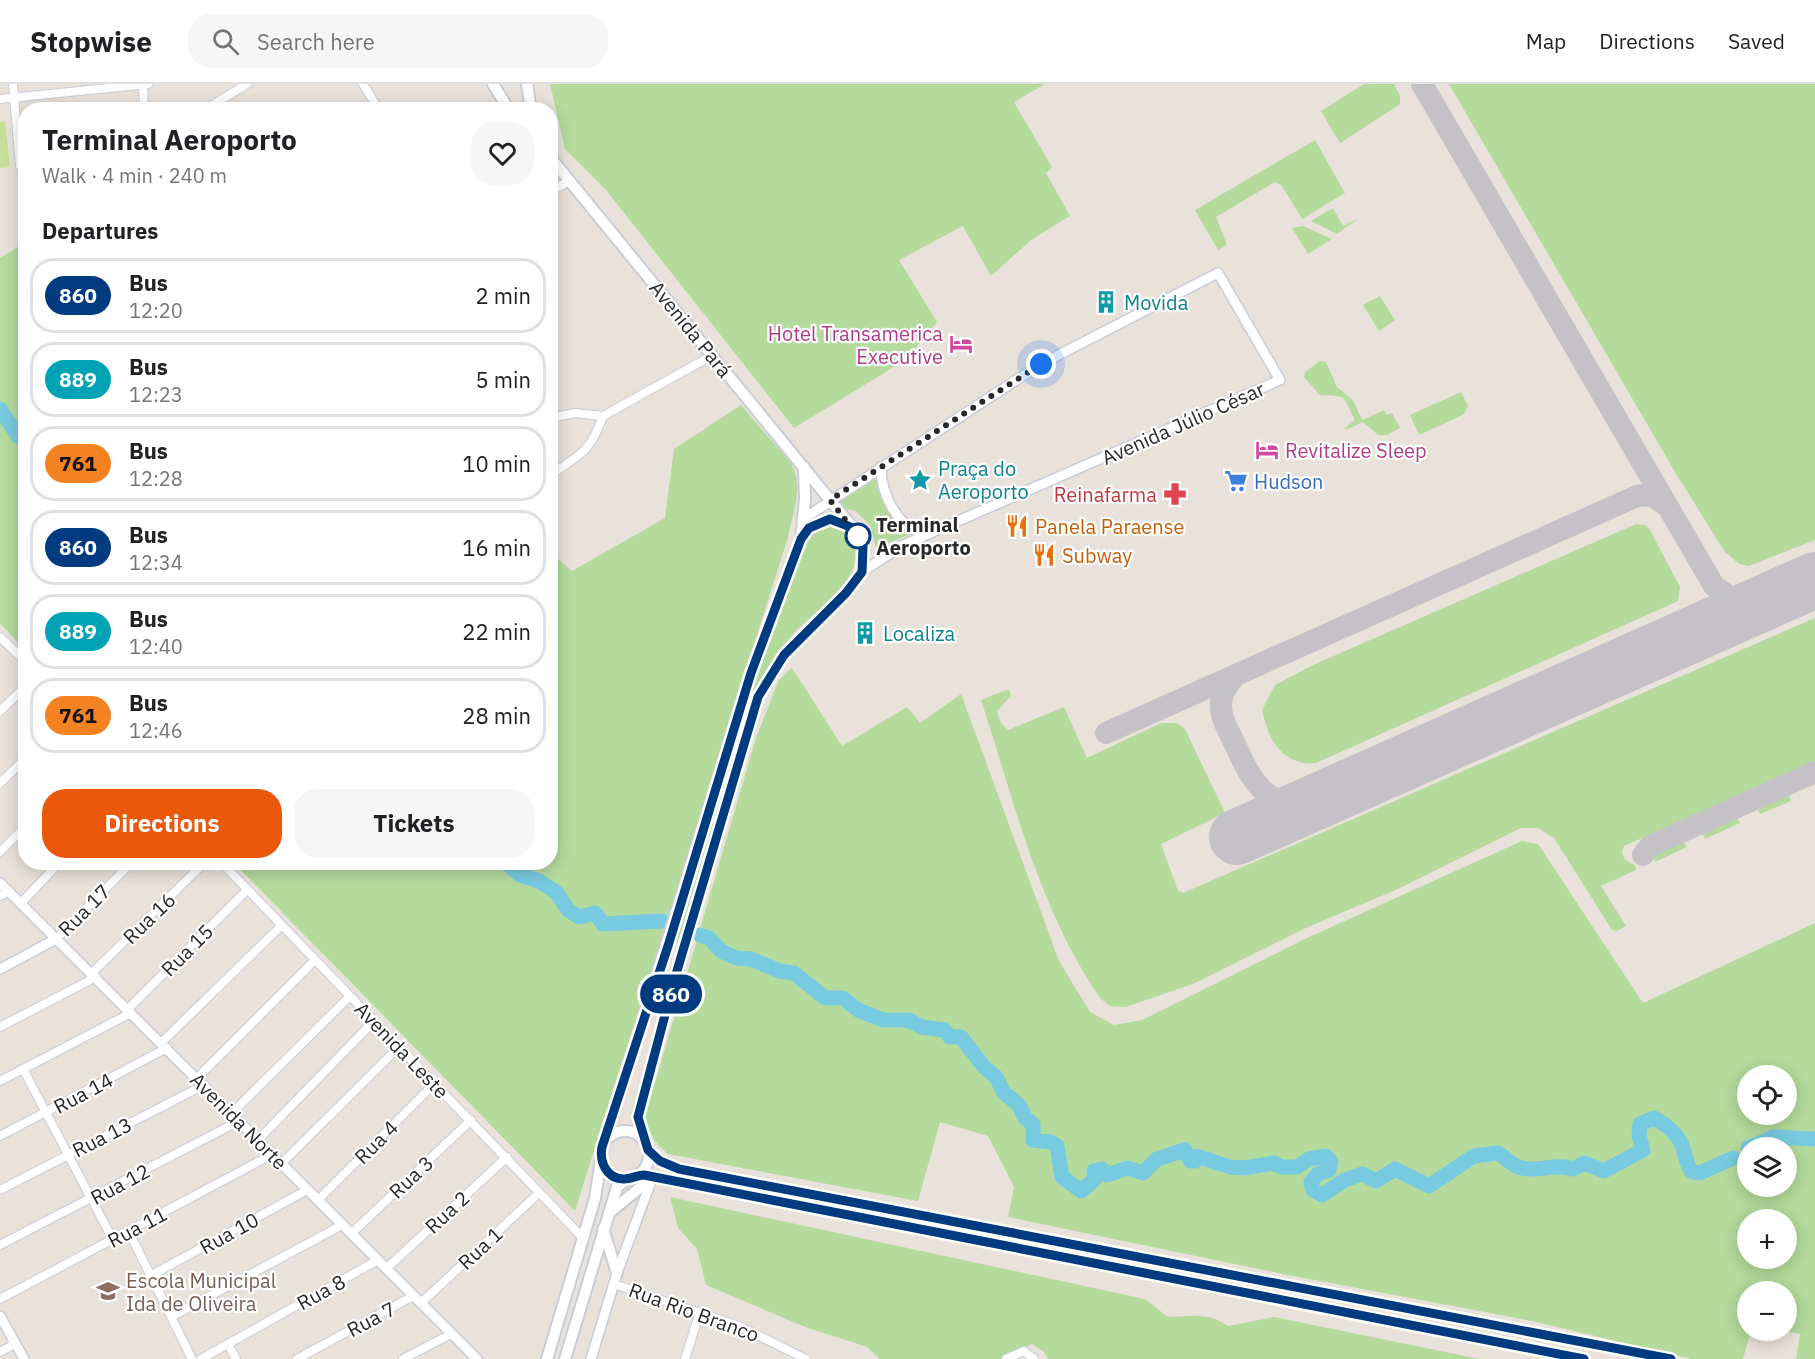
<!DOCTYPE html>
<html lang="en">
<head>
<meta charset="utf-8">
<style>
	:root { --surface:#fff; --page:#f6f6f6; --text:#202124; --muted:#757577; --line:#e0e0e0; --accent:#ea580c }
	body { margin:0; font-family:"IBM Plex Sans",sans-serif; background:var(--page); color:var(--text); height:100vh; display:flex; flex-direction:column; font-size:22px; white-space:nowrap }
	* { box-sizing:border-box; margin:0 }
	p { font-size:20px; color:var(--muted) }
	.icon { flex:none; width:33px; height:33px; fill:none; stroke:currentColor; stroke-width:2; stroke-linecap:round; stroke-linejoin:round }
	.map { position:relative; flex:1; overflow:hidden }
	.sheet { position:absolute; left:18px; top:18px; width:540px; height:768px; display:flex; flex-direction:column; background:var(--surface); border-radius:24px; box-shadow:0 3px 15px #0003 }
	.sheet>* { flex:none }
	.badge { padding:0 12px; border-radius:20px; font-size:21px; line-height:39px }
	.fabs { position:absolute; left:1737px; top:981px; display:grid; gap:12px }
	.fabs a { display:grid; place-items:center; width:60px; height:60px; border-radius:50%; background:var(--surface); box-shadow:0 3px 15px #0003; font-size:30px }
	.you { position:absolute; width:30px; height:30px; margin:-15px; border:4px solid #fff; border-radius:50%; background:#1a73e8; box-shadow:0 0 0 9px #1a73e833 }
	.map>.badge { position:absolute; translate:-50% -50%; box-shadow:0 0 0 3px #fff }
	h2 { padding:0 24px; font-size:22px; line-height:54px }
	.round { display:grid; place-items:center; flex:none; width:63px; height:63px; border-radius:24px; background:var(--page) }
	.summary { display:flex; align-items:center; justify-content:space-between; height:102px; padding:0 24px }
	h1 { font-size:28px; font-weight:700; line-height:45px }
	.button { display:flex; gap:12px; margin-top:auto; padding:12px 24px }
	.button a { flex:1; height:69px; border-radius:24px; background:var(--accent); color:#fff; font-size:24px; font-weight:700; line-height:69px; text-align:center }
	.button a+a { background:var(--page); color:var(--text) }
	ul { padding:0; list-style:none }
	li { display:flex; align-items:center; gap:18px; height:75px; margin:0 12px 9px; padding:0 12px; border:3px solid var(--line); border-radius:24px }
	li div { flex:1 }
	li b { display:block; font-size:22px }
	li em { font-style:normal }
	li .badge { min-width:66px; font-weight:700; text-align:center }
	header { display:flex; align-items:center; gap:36px; box-sizing:border-box; height:84px; padding:0 30px; background:var(--surface); border-bottom:2px solid var(--line) }
	header strong { font-size:28px }
	nav { display:flex; gap:33px; margin-inline-start:auto; font-size:21px }
	.search { width:420px; height:54px; background:var(--page); display:flex; align-items:center; gap:15px; box-sizing:border-box; padding:0 21px; border-radius:24px; color:var(--muted); font-size:22px }
	.map>svg:first-child { display:block }
</style>
</head>
<body>
<header>
<strong>Stopwise</strong>
<div class="search"><svg class="icon" aria-label="search" viewBox="0 0 24 24"><circle cx="10" cy="10" r="6"/><path d="M15 15l6 6"/></svg>Search here</div>
<nav><a>Map</a><a>Directions</a><a>Saved</a></nav>
</header>
<div class="map">
<svg width="1815" height="1275" viewBox="0 0 1815 1275">
	<rect width="100%" height="100%" fill="#e9e2db"/>
	<g fill="#b4da9c" fill-rule="evenodd">
		<polygon points="550,0 1045,0 1014,18 1052,83 1046,89 1070,132 1031,156 991,192 963,142 899,176 937,238 907,275 794,344 606,106 565,65"/>
		<polygon points="1364,0 1394,0 1400,12 1400,20 1340,59 1321,27"/>
		<polygon points="1449,0 1815,0 1815,456 1749,482 1739,480 1725,468 1678,393"/>
		<polygon points="1315,56 1345,109 1302,135 1282,102 1275,98 1216,133 1227,161 1218,166 1195,126"/>
		<polygon points="1333,124 1343,142 1359,134 1337,150 1311,137"/>
		<polygon points="1303,142 1332,155 1308,170 1292,144"/>
		<polygon points="25,158 25,566 0,539 0,174"/>
		<polygon points="1380,212 1395,236 1379,247 1363,221"/>
		<path d="M1320 277 1326 278 1337 303 1353 316 1362 336 1384 326 1386 331 1392 329 1400 344 1387 351H1378L1363 338 1346 346 1345 344 1355 336C1341 310 1350 313 1320 311L1304 293 1305 288Z"/>
		<polygon points="1461,308 1468,322 1463,331 1419,351 1410,331"/>
		<path d="M741 321 790 378C805 401 793 427 788 453L575 1127 234 779 550 778 551 469 572 487 665 434 674 365Z"/>
		<path d="M876 390C876 414 891 437 911 450L876 464 871 443 856 427 844 425 837 416Z"/>
		<path d="M834 439C846 445 850 450 854 462 865 497 813 528 793 550 775 571 761 597 748 621H745L806 455 816 446Z"/>
		<path d="M1636 440 1645 441 1650 446 1680 503 1678 517 1316 679C1282 682 1268 655 1262 626L1275 601 1313 581Z"/>
		<path d="M1815 534V679L1624 762 1622 769 1625 776 1635 781 1636 786 1601 802 1626 842 1617 847 1612 846 1554 754 1538 744H1521L1398 805 1308 843 1195 899 1126 923 1110 922 1101 915C1039 827 1014 716 981 616L1009 605 1011 612 997 627 1001 639 1008 646 1064 623 1087 674 1161 639H1177L1185 645 1225 729 1161 760 1178 807 1183 809Z"/>
		<path d="M792 584 842 662 907 623 920 639 961 610 1059 877 1090 928 1114 941 1142 936 1307 854 1522 757 1538 760 1643 919 1815 839V1275H1796L1800 1250 1785 1247 1786 1208H1748V1246L1751 1247 1743 1275H1692L1532 1237 1288 1191 1008 1133 1014 1103 988 1052 940 1038 918 1117 668 1070C655 1059 649 1050 645 1033L756 654 779 596ZM1748 992H1786V1030H1748ZM1748 1064H1786V1102H1748ZM1748 1136H1786V1174H1748Z"/>
		<polygon points="743,627 747,628 679,860 673,858"/>
		<polygon points="1788,710 1791,717 1760,730 1757,724 1760,721"/>
		<polygon points="1736,733 1740,739 1705,755 1702,748"/>
		<polygon points="1682,756 1687,763 1655,778 1653,769"/>
		<path d="M670 1113 1145 1215 1168 1233C1190 1232 1209 1228 1228 1242L1274 1233 1480 1275H1048L1044 1268 1032 1260 1005 1275H880L867 1263 805 1243 706 1201 697 1165 678 1144Z"/>
	</g>
	<polygon fill="#c6e099" points="5,37 10,83 0,84 0,38"/>
	<g fill="none" stroke-linecap="round" stroke-linejoin="round">
		<g stroke="#78cae0" stroke-width="15">
			<polyline points="0,325 18,352 26,354"/>
			<polyline points="505,778 520,791 539,797 557,809 568,826 579,833 595,829 603,840 662,837"/>
			<path d="M700 851 709 854 721 867 736 874 751 875 779 887 794 889 825 914H843L858 926 883 936H908L922 943 944 946 950 953H961L984 983 996 993 1004 1009 1019 1021 1025 1034 1033 1040V1056L1051 1058 1057 1062 1062 1093 1081 1107 1095 1095 1094 1087 1102 1085 1107 1091 1128 1084 1143 1089 1157 1075 1185 1066 1190 1077H1195L1197 1072 1230 1083 1244 1084 1274 1079 1282 1083H1297L1309 1075 1326 1072 1331 1078 1329 1086 1318 1090 1311 1098 1313 1106 1322 1111 1345 1096 1362 1090 1376 1097 1395 1085 1429 1102 1474 1072 1498 1069C1505 1073 1514 1083 1522 1084 1541 1088 1554 1079 1573 1085L1584 1079 1604 1087 1643 1066 1639 1052 1640 1040 1654 1034C1666 1041 1676 1048 1682 1061 1686 1071 1685 1078 1692 1088L1700 1089 1733 1074"/>
			<polyline points="1748,1064 1773,1053 1815,1055"/>
		</g>
		<g stroke="#c4c2c6" stroke-width="22">
			<polyline points="1422,0 1714,502 1734,516 1760,520"/>
			<path d="M1236 591C1229 599 1222 607 1221 619 1220 633 1228 646 1234 658 1251 696 1265 726 1313 719"/>
			<polyline points="1106,649 1637,412 1651,411 1667,422"/>
			<polyline points="1643,771 1650,762 1815,688"/>
		</g>
		<polyline stroke="#c4c2c6" stroke-width="56" points="1237,753 1815,496"/>
		<g stroke="#c9cdd8" stroke-width="10">
			<g id="minor">
				<polyline points="13,0 20,82 26,87"/>
				<polyline points="143,0 144,26"/>
				<polyline points="363,0 379,26"/>
				<polyline points="0,15 148,0"/>
				<polyline points="204,26 247,0"/>
				<polyline points="550,108 569,97"/>
				<polyline points="550,334 575,329 603,332 713,271"/>
				<path d="M550 391C580 371 591 367 603 332"/>
				<polyline points="0,553 26,578"/>
				<polyline points="0,627 26,602"/>
				<polyline points="0,699 26,674"/>
				<polyline points="0,768 26,742"/>
				<polyline points="221,778 583,1154"/>
				<polyline points="0,812 8,808"/>
				<polyline points="21,819 60,778"/>
				<polyline points="56,855 132,778"/>
				<polyline points="92,889 205,778"/>
				<polyline points="127,926 247,806"/>
				<polyline points="0,943 96,893"/>
				<polyline points="161,959 281,842"/>
				<polyline points="23,985 113,1156"/>
				<polyline points="197,994 315,876"/>
				<polyline points="0,997 131,929"/>
				<polyline points="232,1029 349,913"/>
				<polyline points="0,1052 167,964"/>
				<polyline points="258,1056 373,938"/>
				<polyline points="282,1079 398,964"/>
				<polyline points="0,1106 204,1001"/>
				<polyline points="318,1116 434,1000"/>
				<polyline points="129,1148 192,1275"/>
				<polyline points="352,1149 471,1036"/>
				<polyline points="0,1161 239,1037"/>
				<polyline points="387,1184 507,1073"/>
				<polyline points="150,1192 307,1106"/>
				<polyline points="614,1200 739,1242 806,1275"/>
				<polyline points="0,1215 273,1070"/>
				<polyline points="421,1219 539,1109"/>
				<polyline points="171,1233 342,1141"/>
				<polyline points="228,1260 236,1275"/>
				<polyline points="0,1268 15,1260"/>
				<polyline points="201,1275 378,1176"/>
				<polyline points="297,1275 413,1212"/>
				<polyline points="403,1275 451,1250"/>
				<polyline points="685,1275 700,1228"/>
				<polyline points="1006,1275 1024,1267 1034,1275"/>
			</g>
		</g>
		<g stroke="#c9cdd8" stroke-width="12">
			<g id="tertiary">
				<path d="M881 383C881 410 898 447 928 450"/>
				<polyline points="803,435 1041,280 1218,189 1280,296 901,462 862,488"/>
				<polyline points="0,799 477,1275"/>
				<polyline points="0,885 56,855"/>
				<polyline points="648,1066 660,1077 679,1085 1671,1275"/>
				<polyline points="639,1090 1584,1275"/>
				<polyline points="0,1232 24,1275"/>
				<polyline points="591,1275 617,1189 652,1095"/>
			</g>
		</g>
		<g stroke="#c9cdd8" stroke-width="14">
			<g id="secondary">
				<polyline points="493,0 509,26"/>
				<polyline points="527,0 531,26"/>
				<polyline points="550,73 853,444 863,463 862,488 846,509 784,571 758,613 674,897 638,1033 646,1060"/>
				<path d="M801 455C813 439 829 430 848 441"/>
				<circle cx="625" cy="1071" r="24"/>
				<polyline points="605,1057 751,589 801,455 805,415 804,383"/>
				<polyline points="609,1129 653,1093"/>
				<polyline points="603,1145 617,1189"/>
				<polyline points="547,1275 595,1114 601,1076"/>
				<polyline points="565,1275 617,1103 627,1095"/>
			</g>
		</g>
		<use href="#minor" stroke="#fff" stroke-width="8"/>
		<use href="#tertiary" stroke="#fff" stroke-width="9"/>
		<use href="#secondary" stroke="#fff" stroke-width="10"/>
	</g>
	<g fill="none" stroke-linecap="round" stroke-linejoin="round">
		<g stroke="#fff" stroke-width="14">
			<path id="line" d="M1584 1275 644 1091C637 1091 632 1095 624 1095 607 1095 599 1078 602 1063L668 862 751 589 801 455 809 444 830 435 853 444 863 463 862 488 846 509 784 571 758 613 674 897 638 1033 648 1066 660 1077 679 1085 1671 1275"/>
		</g>
		<use href="#line" stroke="#003b80" stroke-width="9"/>
		<polyline stroke="#282828" stroke-width="6" stroke-dasharray="0 10.8" points="858,452 830,416 1041,280"/>
	</g>
	<defs>
		<g id="building-bare" transform="scale(1.8)"><path d="M-4-6H4V6H1V3H-1V6H-4ZM-2.5-4.3h1.7v1.8h-1.7ZM.8-4.3h1.7v1.8H.8ZM-2.5-1h1.7V.8h-1.7ZM.8-1h1.7V.8H.8Z" fill="#0f9aa8" stroke="#fff" stroke-width="2.5" paint-order="stroke"/></g>
		<g id="hotel-bare" transform="scale(1.8)"><path d="M-6-4.5h1.5V1H6V5H4.5V3h-9V5H-6ZM-4 0a1.8 1.8 0 1 1 3.6 0ZM.5 0V-2.5h3Q6-2.5 6 0Z" fill="#d1479c" stroke="#fff" stroke-width="2.5" paint-order="stroke"/></g>
		<g id="sight-bare" transform="scale(1.8)"><path d="M0-6L1.8-2.2L6-1.7L2.9 1.2L3.7 5.4L0 3.3L-3.7 5.4L-2.9 1.2L-6-1.7L-1.8-2.2Z" fill="#0f9aa8" stroke="#fff" stroke-width="2.5" paint-order="stroke"/></g>
		<g id="supermarket-bare" transform="scale(1.8)"><path d="M-6-5.5h2.5l.6 2H6L4.5 2H-2.5L-4.4-4H-6ZM-1.5 3.2a1.3 1.3 0 1 0 .1 0ZM3 3.2a1.3 1.3 0 1 0 .1 0Z" fill="#3f7fe0" stroke="#fff" stroke-width="2.5" paint-order="stroke"/></g>
		<g id="pharmacy-bare" transform="scale(1.8)"><path d="M-2-6h4v4h4v4h-4v4h-4v-4h-4v-4h4Z" fill="#e0444e" stroke="#fff" stroke-width="2.5" paint-order="stroke"/></g>
		<g id="restaurant-bare" transform="scale(1.8)"><path d="M-5-6h1v4h1v-4h1v4h1v-4h1v5L-1.5 .5V6h-2V.5L-5-1ZM5-6V6H3V1.5H1.5Q1.5-4 5-6Z" fill="#e8710a" stroke="#fff" stroke-width="2.5" paint-order="stroke"/></g>
		<g id="school-bare" transform="scale(1.8)"><path d="M0-5L7-2L0 1L-7-2ZM-4 1L0 2.5L4 1V4Q0 6-4 4Z" fill="#8d6e63" stroke="#fff" stroke-width="2.5" paint-order="stroke"/></g>
	</defs>
	<g fill-rule="evenodd">
		<use href="#building-bare" x="1106" y="218"/>
		<use href="#hotel-bare" x="961" y="260"/>
		<use href="#hotel-bare" x="1267" y="366"/>
		<use href="#sight-bare" x="920" y="396"/>
		<use href="#supermarket-bare" x="1236" y="397"/>
		<use href="#pharmacy-bare" x="1175" y="410"/>
		<use href="#restaurant-bare" x="1017" y="442"/>
		<use href="#restaurant-bare" x="1044" y="471"/>
		<use href="#building-bare" x="865" y="549"/>
		<use href="#school-bare" x="108" y="1207"/>
	</g>
	<circle fill="#fff" stroke="#003b80" stroke-width="3" cx="858" cy="452" r="12"/>
	<g text-anchor="middle" dominant-baseline="central" stroke-width="4.5" stroke-linejoin="round" paint-order="stroke">
		<g font-size="20" fill="#0d838f" stroke="#fff" text-anchor="start">
			<text x="1124" y="218">Movida</text>
			<text x="938" y="384">Praça do<tspan x="938" dy="23">Aeroporto</tspan></text>
			<text x="883" y="549">Localiza</text>
		</g>
		<g font-size="20" fill="#282828" stroke="#fff">
			<text transform="translate(691 245) rotate(51)">Avenida Pará</text>
			<text transform="translate(1183 339) rotate(-24)">Avenida Júlio César</text>
			<text transform="translate(84 826) rotate(-45)">Rua 17</text>
			<text transform="translate(149 834) rotate(-44)">Rua 16</text>
			<text transform="translate(187 866) rotate(-45)">Rua 15</text>
			<text transform="translate(402 966) rotate(46)">Avenida Leste</text>
			<text transform="translate(83 1009) rotate(-28)">Rua 14</text>
			<text transform="translate(239 1037) rotate(45)">Avenida Norte</text>
			<text transform="translate(102 1053) rotate(-27)">Rua 13</text>
			<text transform="translate(376 1058) rotate(-45)">Rua 4</text>
			<text transform="translate(411 1093) rotate(-43)">Rua 3</text>
			<text transform="translate(120 1100) rotate(-28)">Rua 12</text>
			<text transform="translate(447 1128) rotate(-43)">Rua 2</text>
			<text transform="translate(137 1143) rotate(-28)">Rua 11</text>
			<text transform="translate(229 1149) rotate(-29)">Rua 10</text>
			<text transform="translate(480 1164) rotate(-43)">Rua 1</text>
			<text transform="translate(321 1208) rotate(-29)">Rua 8</text>
			<text transform="translate(694 1228) rotate(20)">Rua Rio Branco</text>
			<text transform="translate(371 1235) rotate(-28)">Rua 7</text>
		</g>
		<g font-size="20" fill="#b23c85" stroke="#fff" text-anchor="end">
			<text x="943" y="249">Hotel Transamerica<tspan x="943" dy="23">Executive</tspan></text>
			<text x="1285" y="366" text-anchor="start">Revitalize Sleep</text>
		</g>
		<g font-size="20" fill="#366cbe" stroke="#fff" text-anchor="start">
			<text x="1254" y="397">Hudson</text>
		</g>
		<g font-size="20" fill="#be3a42" stroke="#fff" text-anchor="end">
			<text x="1157" y="410">Reinafarma</text>
		</g>
		<g font-size="20" font-weight="bold" fill="#282828" stroke="#fff" text-anchor="start">
			<text x="876" y="440">Terminal<tspan x="876" dy="23">Aeroporto</tspan></text>
		</g>
		<g font-size="20" fill="#c56008" stroke="#fff" text-anchor="start">
			<text x="1035" y="442">Panela Paraense</text>
			<text x="1062" y="471">Subway</text>
		</g>
		<g font-size="20" fill="#785e54" stroke="#fff" text-anchor="start">
			<text x="126" y="1196">Escola Municipal<tspan x="126" dy="23">Ida de Oliveira</tspan></text>
		</g>
	</g>
</svg>
<div class="fabs">
<a><svg class="icon" aria-label="locate" viewBox="0 0 24 24"><circle cx="12" cy="12" r="6"/><path d="M12 2v4M12 18v4M2 12h4M18 12h4"/></svg></a>
<a><svg class="icon" aria-label="layers" viewBox="0 0 24 24"><path d="M12 4l9 5-9 5-9-5zM3 14l9 5 9-5"/></svg></a>
<a>+</a>
<a>−</a>
</div>
<div class="you" style="left:1041px;top:280px"></div>
<b class="badge" style="left:671px;top:910px;background:#003b80;color:#fff">860</b>
<section class="sheet">
<div class="summary"><div><h1>Terminal Aeroporto</h1><p>Walk · 4 min · 240 m</p></div><a class="round"><svg class="icon" aria-label="heart" viewBox="0 0 24 24"><path d="M12 20l-8-8c-3-5 5-10 8-4 3-6 11-1 8 4z"/></svg></a></div>
<h2>Departures</h2>
<ul>
<li><span class="badge" style="background:#003b80;color:#fff">860</span><div><b>Bus</b><p>12:20</p></div><em>2 min</em></li>
<li><span class="badge" style="background:#00a3b4;color:#fff">889</span><div><b>Bus</b><p>12:23</p></div><em>5 min</em></li>
<li><span class="badge" style="background:#f58220;color:#111">761</span><div><b>Bus</b><p>12:28</p></div><em>10 min</em></li>
<li><span class="badge" style="background:#003b80;color:#fff">860</span><div><b>Bus</b><p>12:34</p></div><em>16 min</em></li>
<li><span class="badge" style="background:#00a3b4;color:#fff">889</span><div><b>Bus</b><p>12:40</p></div><em>22 min</em></li>
<li><span class="badge" style="background:#f58220;color:#111">761</span><div><b>Bus</b><p>12:46</p></div><em>28 min</em></li>
</ul>
<div class="button"><a>Directions</a><a>Tickets</a></div>
</section>
</div>
</body>
</html>
